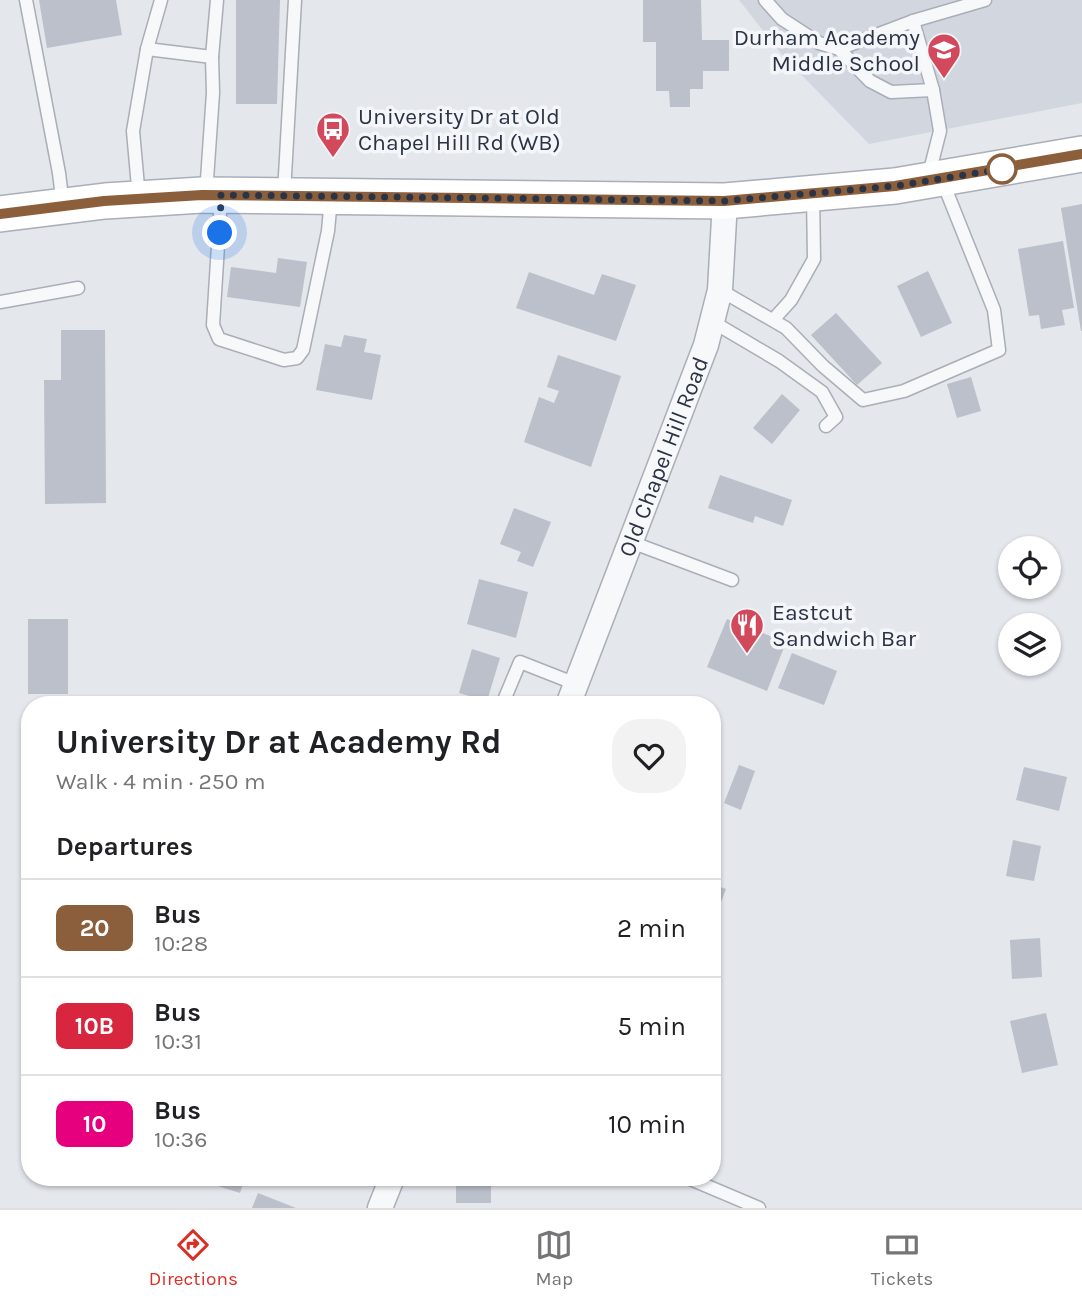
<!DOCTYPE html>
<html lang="en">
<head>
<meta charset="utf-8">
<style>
	:root { --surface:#fff; --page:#f2f2f2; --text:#202124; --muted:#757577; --line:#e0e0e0; --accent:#d93025 }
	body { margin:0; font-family:Karla,sans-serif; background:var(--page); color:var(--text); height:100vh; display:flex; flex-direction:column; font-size:26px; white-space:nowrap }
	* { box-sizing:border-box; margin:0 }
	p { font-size:23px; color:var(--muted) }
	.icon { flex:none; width:38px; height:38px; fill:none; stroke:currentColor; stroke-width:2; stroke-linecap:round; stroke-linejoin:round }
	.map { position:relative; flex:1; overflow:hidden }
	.details { position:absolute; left:21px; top:696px; width:700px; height:490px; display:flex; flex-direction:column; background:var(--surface); border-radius:28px; box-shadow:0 2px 5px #0004 }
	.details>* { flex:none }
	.badge { padding:0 14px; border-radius:10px; font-size:24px; line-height:46px }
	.buttons { position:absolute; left:998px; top:536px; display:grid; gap:14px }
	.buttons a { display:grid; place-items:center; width:63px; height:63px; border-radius:50%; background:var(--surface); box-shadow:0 2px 5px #0004; font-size:35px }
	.you { position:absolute; width:35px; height:35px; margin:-18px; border:5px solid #fff; border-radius:50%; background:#1a73e8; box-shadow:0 0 0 10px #1a73e833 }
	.map>.badge { position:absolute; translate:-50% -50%; box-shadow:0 0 0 4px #fff }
	h2 { padding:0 35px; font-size:26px; line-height:63px }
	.round { display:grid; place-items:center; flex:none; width:74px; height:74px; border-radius:28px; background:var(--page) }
	.headline { display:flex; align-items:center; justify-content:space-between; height:119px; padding:0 35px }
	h1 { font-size:33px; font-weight:700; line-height:52px }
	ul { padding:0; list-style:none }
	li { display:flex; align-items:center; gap:21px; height:98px; padding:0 35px; border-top:2px solid var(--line) }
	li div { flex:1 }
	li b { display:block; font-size:26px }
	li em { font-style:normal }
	li .badge { min-width:77px; font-weight:700; text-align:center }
	.dock { display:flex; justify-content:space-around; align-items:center; height:98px; border-top:2px solid var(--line); background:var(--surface); font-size:19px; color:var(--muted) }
	.dock a { display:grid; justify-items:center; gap:4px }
	.dock .current { color:var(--accent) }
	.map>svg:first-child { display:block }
</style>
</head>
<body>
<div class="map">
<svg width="1082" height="1208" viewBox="0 0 1082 1208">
	<rect width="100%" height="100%" fill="#e4e7ec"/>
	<polygon fill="#d2d6de" points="739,0 1082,0 1082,103 869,144 783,56"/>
	<g fill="#bbc0ca">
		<polygon points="39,0 116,0 122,35 47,48"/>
		<polygon points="236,0 280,0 277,104 236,104"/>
		<polygon points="643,0 701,0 702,40 729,40 729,71 703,71 703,89 690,89 690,107 670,107 669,91 656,91 656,42 643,42"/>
		<polygon points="1082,204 1082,331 1081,331 1061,208"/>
		<polygon points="1063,241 1074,308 1062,310 1065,325 1041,329 1039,315 1029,316 1018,249"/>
		<polygon points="278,258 307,262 300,307 227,297 231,267 276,273"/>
		<polygon points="928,271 952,323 921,337 897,286"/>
		<polygon points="529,272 594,295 602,274 636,285 616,341 516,308"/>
		<polygon points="836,313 882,363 857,385 811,335"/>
		<polygon points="61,330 105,330 106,503 45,504 44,380 61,380"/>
		<polygon points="344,335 367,339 364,352 381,355 372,400 316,390 325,344 341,347"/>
		<polygon points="558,355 621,376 591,467 524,442 539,397 554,403 559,391 547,387"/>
		<polygon points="971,377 981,411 957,418 947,384"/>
		<polygon points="782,394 800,410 772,444 753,428"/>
		<polygon points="720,475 792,500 783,526 755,516 753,523 708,508"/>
		<polygon points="514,508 551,522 533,567 517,561 521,552 500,544"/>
		<polygon points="479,579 528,592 516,638 467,624"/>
		<rect x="28" y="619" width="40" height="75"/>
		<polygon points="727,619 786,642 767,691 707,667"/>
		<polygon points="472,649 500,658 487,701 459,693"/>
		<polygon points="792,653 837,671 824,705 778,688"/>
		<polygon points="739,765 755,771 741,810 724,803"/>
		<polygon points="1024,767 1067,777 1059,811 1016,800"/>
		<polygon points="1013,840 1041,846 1034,881 1006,876"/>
		<polygon points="712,884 726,889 712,926"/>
		<polygon points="1040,938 1042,977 1012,979 1010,940"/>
		<polygon points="1046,1013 1058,1065 1022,1073 1010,1021"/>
		<polygon points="192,1178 245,1178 240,1193"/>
		<rect x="456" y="1178" width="35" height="25"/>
		<polygon points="258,1193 296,1208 252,1208"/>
	</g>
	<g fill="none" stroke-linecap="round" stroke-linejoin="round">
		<g stroke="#a9aeb7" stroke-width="15">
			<g id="lane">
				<polyline points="26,0 59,173 63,206"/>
				<polyline points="765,0 782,19 819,43 839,49 870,81 891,92 933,90"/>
				<polyline points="913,21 933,90 940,131 928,178"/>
				<polyline points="147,49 161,0"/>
				<polyline points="839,49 913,21 985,0"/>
				<polyline points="212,57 217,0"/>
				<polyline points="284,193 295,0"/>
				<polyline points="139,198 133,131 147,49 212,57 213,93 206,194"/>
				<polyline points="221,198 213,325 219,339 284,360 297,358 303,350 328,231 331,198"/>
				<polyline points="720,290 786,328 823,366 863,400 904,391 999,350 994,310 942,180"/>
				<polyline points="0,302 78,288"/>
				<polyline points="773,320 791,300 814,259 813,194"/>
				<polyline points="713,322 779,361 822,392 836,417 826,426"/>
				<polyline points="631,542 732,580"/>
				<polyline points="502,705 520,662 576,684"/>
				<polyline points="688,1178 759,1208"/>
			</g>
		</g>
		<g stroke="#a9aeb7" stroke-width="27">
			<g id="street">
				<path id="s1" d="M568 705 706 345 720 290 725 201"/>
				<polyline points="380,1208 392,1178"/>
			</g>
		</g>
		<g stroke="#a9aeb7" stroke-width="38">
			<polyline id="secondary" points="0,214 105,201 202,195 725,201 895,186 1082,154"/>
		</g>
		<use href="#lane" stroke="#f7f8fa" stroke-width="12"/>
		<use href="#street" stroke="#f7f8fa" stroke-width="24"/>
		<use href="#secondary" stroke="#fff" stroke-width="35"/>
	</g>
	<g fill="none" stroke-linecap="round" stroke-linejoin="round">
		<g stroke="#fff" stroke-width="16">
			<polyline id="line" points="0,214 104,201 202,195 724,201 895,186 1082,154"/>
		</g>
		<use href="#line" stroke="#8b5e3c" stroke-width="10"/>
		<polyline stroke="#2b3445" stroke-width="7" stroke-dasharray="0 12.6" points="220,233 221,195 724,201 895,186 1008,168 1002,169"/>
	</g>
	<defs>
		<g id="school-pin" transform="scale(1.75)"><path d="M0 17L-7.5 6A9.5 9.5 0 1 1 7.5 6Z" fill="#d1495b" stroke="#f4f6f9"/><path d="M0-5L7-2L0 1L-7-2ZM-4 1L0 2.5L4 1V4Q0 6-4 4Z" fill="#fff"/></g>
		<g id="bus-pin" transform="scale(1.75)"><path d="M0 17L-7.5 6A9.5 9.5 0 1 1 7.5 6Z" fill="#d1495b" stroke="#f4f6f9"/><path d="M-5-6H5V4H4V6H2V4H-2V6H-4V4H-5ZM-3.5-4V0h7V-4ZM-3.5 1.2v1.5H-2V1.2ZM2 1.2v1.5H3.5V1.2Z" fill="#fff"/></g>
		<g id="restaurant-pin" transform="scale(1.75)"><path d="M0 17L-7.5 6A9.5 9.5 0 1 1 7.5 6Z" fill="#d1495b" stroke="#f4f6f9"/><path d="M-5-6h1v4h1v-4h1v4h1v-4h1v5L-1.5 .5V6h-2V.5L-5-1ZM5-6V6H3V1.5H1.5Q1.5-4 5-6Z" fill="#fff"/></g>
	</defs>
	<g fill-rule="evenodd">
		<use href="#school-pin" x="944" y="50"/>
		<use href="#bus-pin" x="333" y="129"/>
		<use href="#restaurant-pin" x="747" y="625"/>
	</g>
	<circle fill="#fff" stroke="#8b5e3c" stroke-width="3.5" cx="1002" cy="169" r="14"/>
	<g text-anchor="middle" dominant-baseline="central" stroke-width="7" stroke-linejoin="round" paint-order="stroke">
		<g font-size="23" fill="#2b3445" stroke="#f4f6f9" text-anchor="start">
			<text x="920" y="37" text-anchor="end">Durham Academy<tspan x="920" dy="26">Middle School</tspan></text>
			<text x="358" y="116">University Dr at Old<tspan x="358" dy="26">Chapel Hill Rd (WB)</tspan></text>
			<text x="772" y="612">Eastcut<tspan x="772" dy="26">Sandwich Bar</tspan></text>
		</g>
		<g font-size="23" fill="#2b3445" stroke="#f4f6f9">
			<text stroke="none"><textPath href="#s1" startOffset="266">Old Chapel Hill Road</textPath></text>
		</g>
	</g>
</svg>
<div class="buttons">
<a><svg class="icon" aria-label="locate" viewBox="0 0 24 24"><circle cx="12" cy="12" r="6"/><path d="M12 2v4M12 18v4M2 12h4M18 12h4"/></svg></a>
<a><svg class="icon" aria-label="layers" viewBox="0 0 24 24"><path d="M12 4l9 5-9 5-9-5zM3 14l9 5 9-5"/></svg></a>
</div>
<div class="you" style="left:220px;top:233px"></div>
<section class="details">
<div class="headline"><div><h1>University Dr at Academy Rd</h1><p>Walk · 4 min · 250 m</p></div><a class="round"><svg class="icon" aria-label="heart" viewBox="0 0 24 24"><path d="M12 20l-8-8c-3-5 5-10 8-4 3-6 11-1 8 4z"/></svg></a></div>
<h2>Departures</h2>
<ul>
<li><span class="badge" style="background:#8b5e3c;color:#fff">20</span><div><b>Bus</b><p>10:28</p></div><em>2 min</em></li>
<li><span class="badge" style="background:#d7263d;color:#fff">10B</span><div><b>Bus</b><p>10:31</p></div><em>5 min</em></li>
<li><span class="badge" style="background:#e6007e;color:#fff">10</span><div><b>Bus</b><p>10:36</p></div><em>10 min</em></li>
</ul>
</section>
</div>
<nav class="dock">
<a class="current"><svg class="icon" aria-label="directions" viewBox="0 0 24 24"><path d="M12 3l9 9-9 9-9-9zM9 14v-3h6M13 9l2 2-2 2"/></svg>Directions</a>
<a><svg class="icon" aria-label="map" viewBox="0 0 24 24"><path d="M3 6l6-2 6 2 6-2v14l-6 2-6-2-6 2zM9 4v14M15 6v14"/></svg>Map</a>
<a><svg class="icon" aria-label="tickets" viewBox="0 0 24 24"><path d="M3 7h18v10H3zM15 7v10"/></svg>Tickets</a>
</nav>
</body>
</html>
